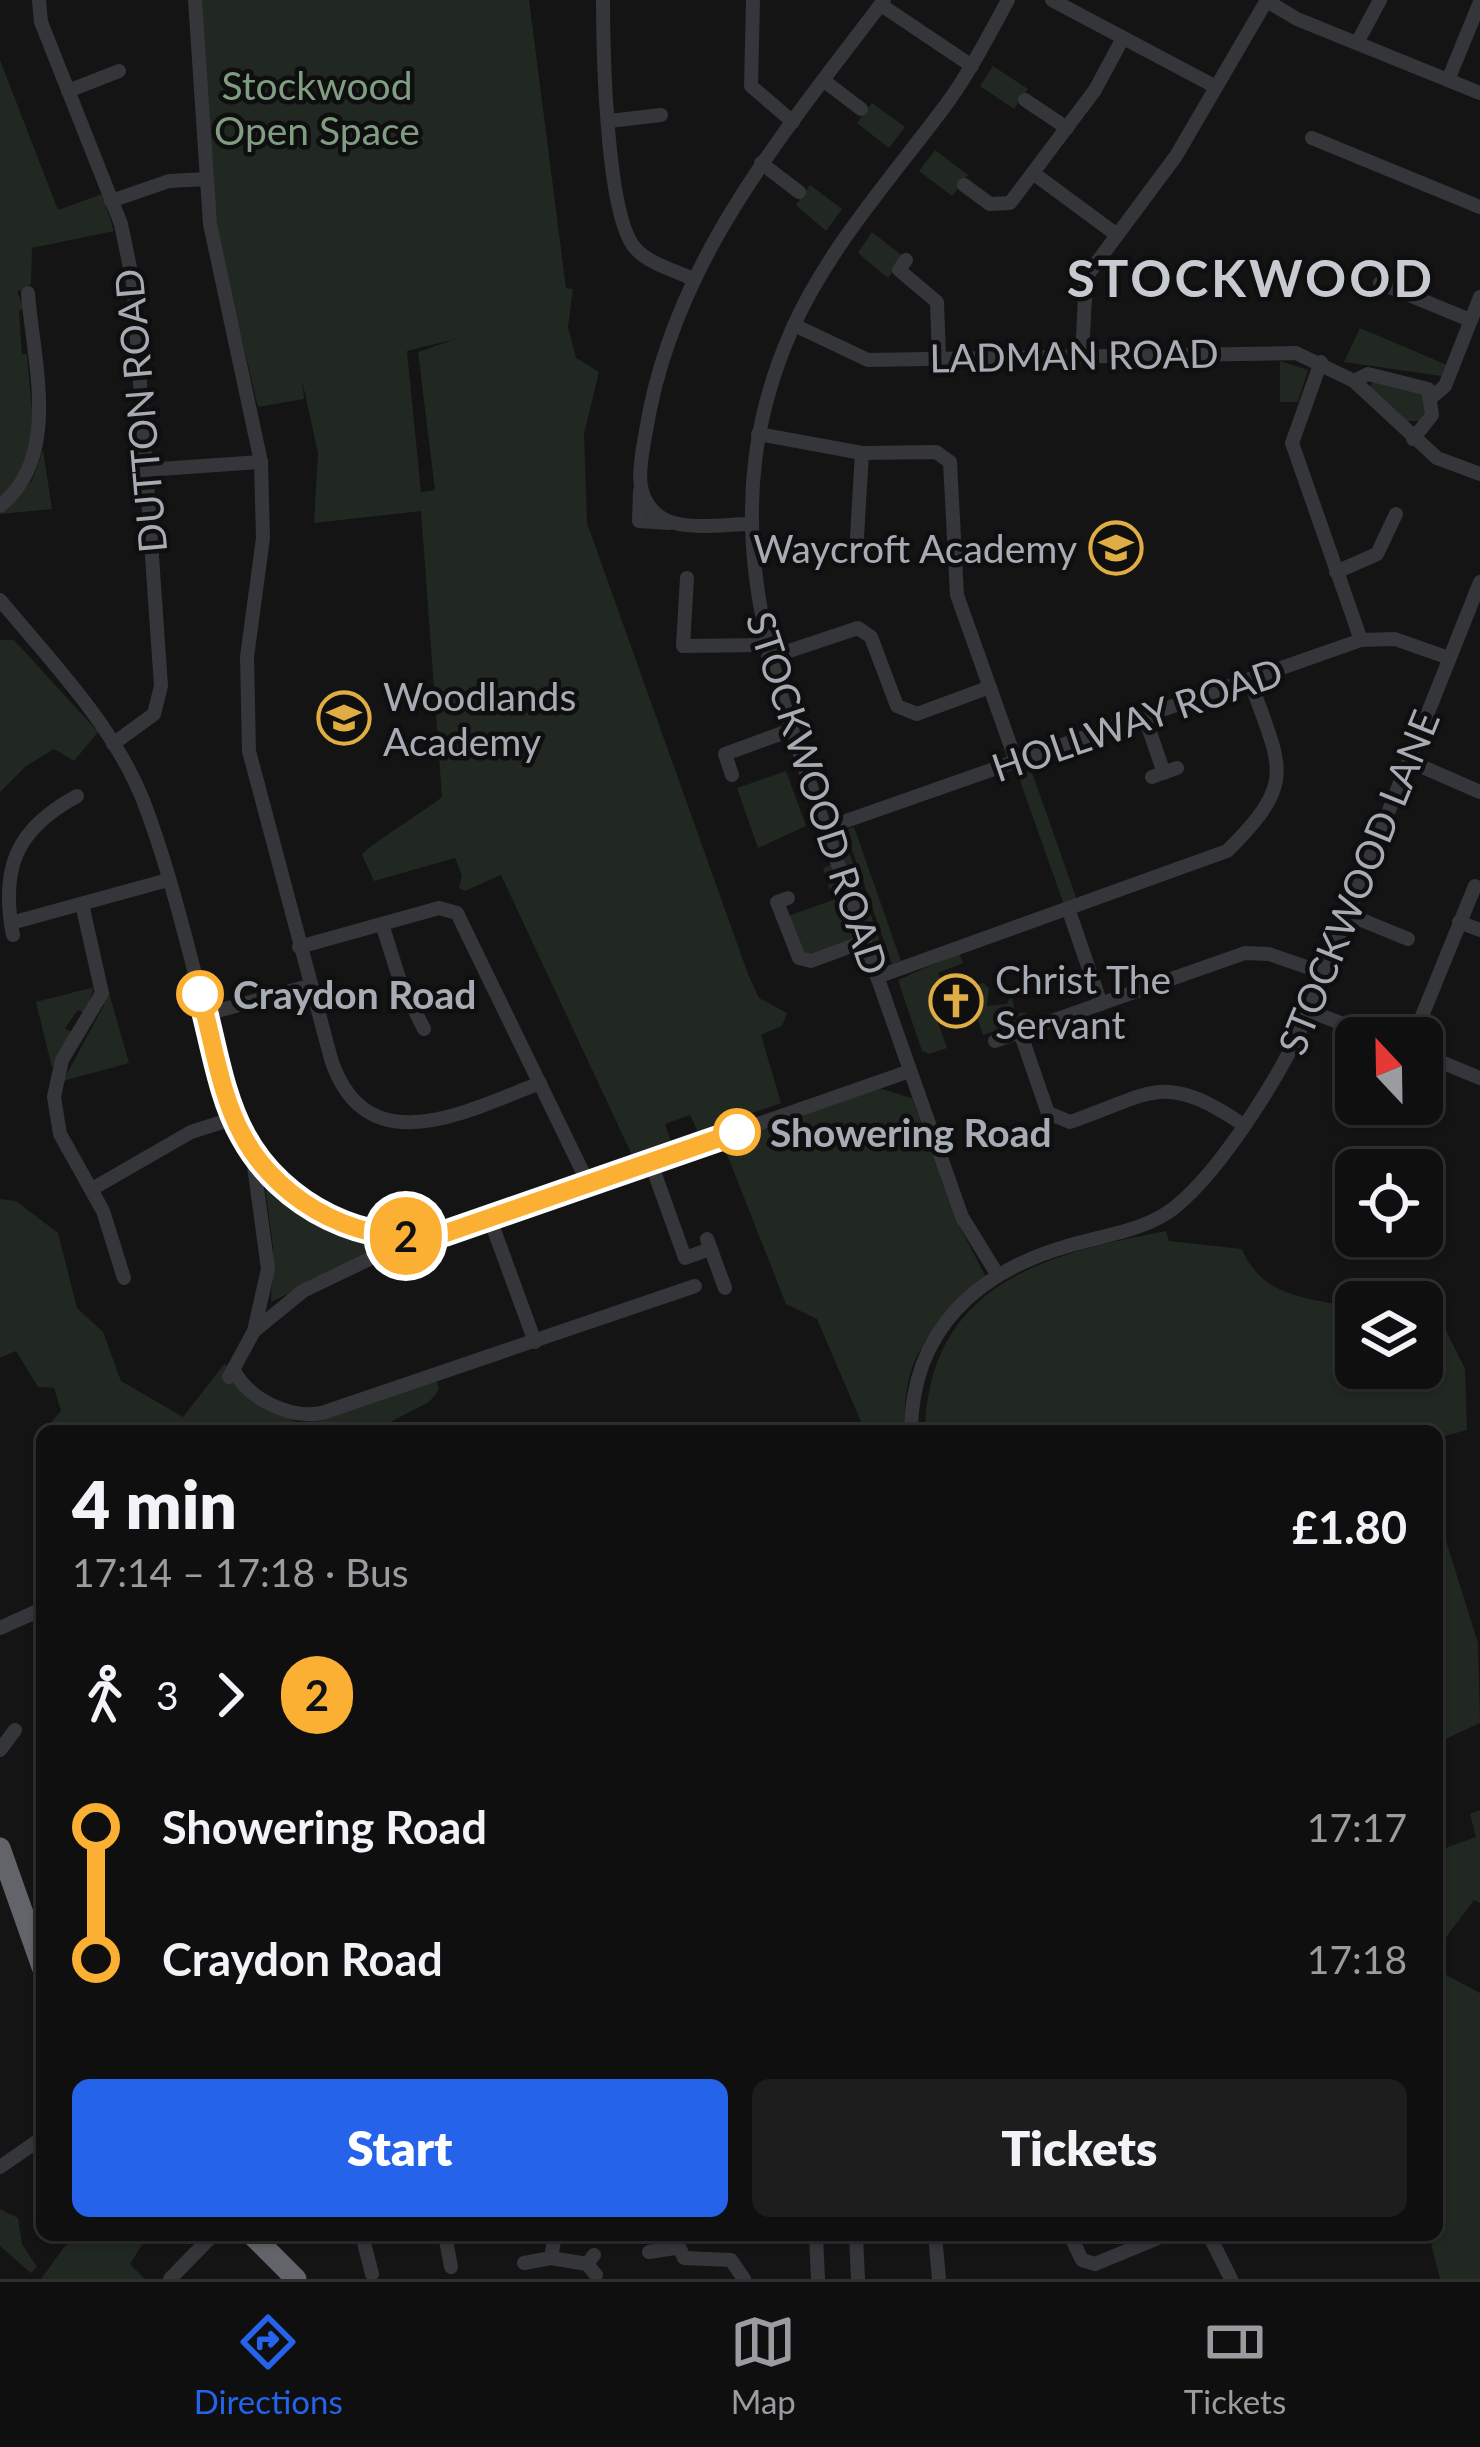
<!DOCTYPE html>
<html lang="en">
<head>
<meta charset="utf-8">
<style>
	:root { --surface:#0f0f10; --page:#1d1d1e; --text:#f1f3f6; --muted:#9b9c9f; --line:#2f2f30; --accent:#2563eb }
	body { margin:0; font-family:Lato,sans-serif; background:var(--page); color:var(--text); height:100vh; display:flex; flex-direction:column; font-size:45px; white-space:nowrap }
	* { box-sizing:border-box; margin:0 }
	p { font-size:39px; color:var(--muted) }
	.icon { flex:none; width:66px; height:66px; fill:none; stroke:currentColor; stroke-width:2; stroke-linecap:round; stroke-linejoin:round }
	.map { position:relative; flex:1; overflow:hidden }
	.side { position:absolute; left:36px; top:1425px; width:1407px; height:816px; display:flex; flex-direction:column; background:var(--surface); border-radius:18px; box-shadow:0 3px 9px #0004,0 0 0 3px var(--line) }
	.side>* { flex:none }
	.badge { padding:0 24px; border-radius:39px; font-size:42px; line-height:78px }
	.needle { width:78px; rotate:338deg }
	.controls { position:absolute; left:1335px; top:1017px; display:grid; gap:24px }
	.controls a { display:grid; place-items:center; width:108px; height:108px; border-radius:18px; background:var(--surface); box-shadow:0 3px 9px #0004,0 0 0 3px var(--line); font-size:60px }
	.map>.badge { position:absolute; translate:-50% -50%; box-shadow:0 0 0 6px #fff }
	.legs { display:flex; align-items:center; gap:18px; height:132px; padding:0 36px; font-size:39px }
	.legs p { margin-inline-start:auto }
	.head { display:flex; align-items:center; justify-content:space-between; height:204px; padding:0 36px }
	h1 { font-size:66px; font-weight:800; line-height:90px }
	.primary-button { display:flex; gap:24px; margin-top:auto; padding:24px 36px }
	.primary-button a { flex:1; height:138px; border-radius:18px; background:var(--accent); color:#fff; font-size:48px; font-weight:800; line-height:138px; text-align:center }
	.primary-button a+a { background:var(--page); color:var(--text) }
	ul { padding:0 36px; list-style:none }
	li { display:flex; align-items:center; gap:42px; height:132px; font-size:45px }
	li i { display:grid; place-items:center; width:18px; height:100%; margin:0 15px; background:currentColor }
	li i::after { content:''; width:30px; height:30px; margin:-15px; border:9px solid; border-radius:50%; background:var(--surface) }
	li p { margin-inline-start:auto }
	li:first-child i { background:linear-gradient(#0000 50%,currentColor 0) }
	li:last-child i { background:linear-gradient(currentColor 50%,#0000 0) }
	.menu { display:flex; justify-content:space-around; align-items:center; height:168px; border-top:3px solid var(--line); background:var(--surface); font-size:33px; color:var(--muted) }
	.menu a { display:grid; justify-items:center; gap:6px }
	.menu .current { color:var(--accent) }
	.map>svg:first-child { display:block }
</style>
</head>
<body>
<div class="map">
<svg width="1480" height="2279" viewBox="0 0 1480 2279">
	<rect width="100%" height="100%" fill="#141415"/>
	<g fill="#202821" fill-rule="evenodd">
		<path d="M200 0H529L566 288 573 289 568 327 576 358 599 372 584 434 587 523 748 974 759 998 787 1013 782 1026 761 1035 781 1103 698 1132 690 1115 665 1124 671 1142 632 1155 501 875 465 891 459 888 462 876 455 858 374 881 362 855C366 847 426 810 442 797L421 511 314 523 318 453 302 380 304 399 258 407 216 229ZM456 339 418 352 435 490 421 492 407 351Z"/>
		<polygon points="0,60 58,210 102,194 114,231 32,248 31,284 17,292 24,308 19,311 22,354 27,354 33,422 26,467 0,499"/>
		<polygon points="993,66 1028,89 1014,109 980,86"/>
		<polygon points="872,103 905,127 889,148 857,123"/>
		<polygon points="935,150 968,175 952,196 919,171"/>
		<polygon points="810,185 842,209 826,231 796,205"/>
		<polygon points="872,232 904,257 888,278 858,253"/>
		<polygon points="1360,328 1447,365 1441,376 1344,362"/>
		<polygon points="1280,361 1308,370 1298,402 1280,402"/>
		<polygon points="1374,381 1423,391 1426,410 1419,421 1405,421 1369,387"/>
		<polygon points="43,450 52,509 0,514 32,481"/>
		<polygon points="0,640 14,640 98,732 74,761 54,749 26,766 0,792"/>
		<polygon points="1030,767 1077,900 1064,905 1017,772"/>
		<polygon points="786,771 806,826 758,848 737,788"/>
		<polygon points="854,827 901,961 892,964 845,830"/>
		<polygon points="844,837 886,959 878,962 835,839"/>
		<polygon points="832,864 856,937 804,956 785,917 833,900 823,868"/>
		<polygon points="959,953 963,963 938,973 948,999 933,1009 947,1048 929,1054 922,1051 898,980"/>
		<polygon points="983,983 989,988 987,1006 1007,1004 1011,995 1016,1014 1025,1012 1028,1020 983,1035 973,1005 962,996 964,989"/>
		<polygon points="107,986 129,1063 63,1081 104,1005"/>
		<polygon points="94,987 85,1013 78,1010 65,1028 72,1032 52,1068 36,1002"/>
		<path d="M878 1088 912 1098 955 1218 986 1277C934 1332 902 1346 905 1431H865L817 1319 786 1304 723 1144Z"/>
		<polygon points="265,1186 273,1186 309,1214 375,1239 381,1249 271,1302 273,1247"/>
		<path d="M0 1199 16 1201 58 1233 77 1308 103 1332 121 1381 183 1417 225 1363C233 1391 274 1410 298 1423L300 1431H55L52 1421 61 1411 54 1388 38 1387 16 1351 0 1358Z"/>
		<path d="M1166 1231 1169 1241 1242 1249C1262 1298 1309 1298 1356 1308V1368H1422V1321L1443 1325 1465 1369 1467 1430 1437 1438V1431H925C929 1284 1044 1254 1166 1231Z"/>
		<polygon points="428,1382 437,1382 439,1390 429,1402 373,1431 302,1431 300,1422 319,1421"/>
		<polygon points="1442,1528 1478,1643 1480,1723 1437,1743 1437,1529"/>
		<polygon points="1480,1810 1480,1903 1474,1900 1437,1949 1437,1851 1476,1837 1470,1814"/>
		<polygon points="1437,1970 1480,1993 1480,2279 1440,2279 1429,2235 1437,2235"/>
		<polygon points="0,2209 18,2218 22,2244 37,2267 31,2273 0,2246"/>
		<polygon points="73,2235 148,2235 130,2264 145,2279 41,2279"/>
	</g>
	<g fill="none" stroke-linecap="round" stroke-linejoin="round">
		<g stroke="#35363a" stroke-width="14">
			<polyline points="39,0 41,22 121,224 133,282 161,686 154,714 113,744"/>
			<path d="M195 0 210 224 261 462 263 538 247 657 249 751 331 1059C366 1166 467 1111 540 1083"/>
			<path d="M603 0C603 49 606 215 635 248 649 264 674 270 693 279"/>
			<polyline points="753,0 751,86 793,122"/>
			<polyline points="1052,0 1216,87"/>
			<polyline points="1267,1 1297,19 1480,93"/>
			<polyline points="881,5 972,66"/>
			<polyline points="1357,43 1380,0"/>
			<polyline points="823,80 861,109"/>
			<polyline points="1448,80 1480,2"/>
			<polyline points="68,91 119,71"/>
			<polyline points="1025,100 1067,128"/>
			<polyline points="609,121 661,115"/>
			<polyline points="1312,138 1480,207"/>
			<polyline points="761,163 799,192"/>
			<polyline points="1033,173 1117,235"/>
			<polyline points="964,185 990,204 1010,203 1095,90 1123,38"/>
			<polyline points="111,201 169,181 207,179"/>
			<polyline points="906,260 899,270 937,302 939,358"/>
			<polyline points="1380,283 1470,320"/>
			<polyline points="794,325 868,360 1296,353 1354,381 1437,458 1480,474"/>
			<polyline points="1082,356 1086,277 1176,156 1267,0"/>
			<polyline points="1321,362 1292,443 1361,640"/>
			<polyline points="1354,381 1368,374 1428,389 1432,415 1413,439"/>
			<polyline points="1432,397 1445,386 1480,297"/>
			<polyline points="758,434 862,453 936,452 950,462 957,595 1016,761"/>
			<polyline points="145,470 261,462"/>
			<polyline points="640,491 639,521 669,523"/>
			<path d="M0 506C62 457 33 361 28 293"/>
			<path d="M750 524C724 524 680 532 659 516 631 495 641 461 646 431 673 261 784 133 884 0"/>
			<polyline points="857,537 862,453"/>
			<polyline points="1336,572 1377,554 1396,514"/>
			<polyline points="687,578 683,646 764,645"/>
			<path d="M0 600C51 661 113 725 143 800 173 878 191 963 214 1045 222 1073 228 1105 241 1132 276 1206 367 1249 446 1233L910 1071"/>
			<polyline points="768,658 858,628 871,637 897,706 917,714 990,687"/>
			<polyline points="1144,715 1164,773"/>
			<polyline points="1409,761 1480,792"/>
			<polyline points="732,775 725,754 791,730"/>
			<polyline points="1152,777 1177,768"/>
			<polyline points="826,828 1361,640 1395,639 1449,658"/>
			<polyline points="788,898 777,902 799,958 811,961 865,941"/>
			<polyline points="82,904 102,993 62,1060 54,1097 60,1134 103,1211 124,1278"/>
			<polyline points="1069,911 1101,1004"/>
			<polyline points="1347,914 1408,939"/>
			<polyline points="1459,922 1480,930"/>
			<polyline points="11,923 168,880"/>
			<polyline points="382,924 400,981 424,1029"/>
			<path d="M13 935C0 868 16 829 77 796"/>
			<polyline points="299,947 439,908 457,913 589,1185"/>
			<path d="M877 977 1227 851C1299 780 1280 768 1250 680"/>
			<polyline points="1309,1011 1380,1038"/>
			<polyline points="206,1014 309,986"/>
			<path d="M1020 1032 1048 1113 1070 1122C1153 1093 1163 1071 1242 1124"/>
			<polyline points="1413,1038 1475,886"/>
			<polyline points="995,1041 1245,953 1269,954 1324,973"/>
			<polyline points="1422,1054 1480,1078"/>
			<polyline points="252,1151 268,1269 254,1331"/>
			<polyline points="651,1163 685,1258 710,1249"/>
			<polyline points="92,1189 191,1132 235,1118"/>
			<polyline points="490,1219 535,1342"/>
			<polyline points="707,1239 725,1288"/>
			<path d="M997 1274 962 1217C921 1102 881 988 841 873 776 684 705 523 793 327 831 244 894 175 948 102 971 70 989 35 1008 0"/>
			<path d="M233 1369C248 1399 289 1419 322 1413L695 1286"/>
			<polyline points="229,1377 254,1331 303,1291 415,1237"/>
			<path d="M911 1431C912 1330 977 1271 1071 1245 1105 1235 1146 1230 1174 1208 1223 1169 1285 1068 1309 1011L1480 582"/>
			<polyline points="0,1628 42,1609"/>
			<polyline points="0,1750 15,1730"/>
			<polyline points="0,2167 42,2138"/>
			<polyline points="362,2235 372,2274"/>
			<polyline points="445,2235 451,2267"/>
			<polyline points="674,2235 684,2258 731,2260 744,2279"/>
			<polyline points="816,2235 818,2279"/>
			<polyline points="856,2235 858,2279"/>
			<polyline points="935,2235 939,2279"/>
			<polyline points="1070,2235 1082,2260 1095,2264 1165,2235"/>
			<polyline points="1209,2235 1231,2279"/>
			<polyline points="649,2252 675,2248"/>
			<polyline points="594,2255 587,2264 596,2275"/>
			<polyline points="551,2258 555,2235"/>
			<polyline points="524,2263 551,2258 587,2264"/>
			<polyline points="170,2279 213,2235"/>
		</g>
		<g stroke="#62646a" stroke-width="21">
			<polyline points="0,1848 42,1967"/>
			<polyline points="252,2235 296,2279"/>
		</g>
	</g>
	<g fill="none" stroke-linecap="round" stroke-linejoin="round">
		<g stroke="#fff" stroke-width="27">
			<path id="line-1" d="M200 994C213 1040 220 1095 243 1136 281 1206 367 1250 446 1233L737 1132"/>
		</g>
		<use href="#line-1" stroke="#fbb033" stroke-width="18"/>
	</g>
	<defs>
		<g id="school-ring" transform="scale(2.7)"><circle r="9.5" fill="#0f0f10" stroke="#dfad43" stroke-width="1.5"/><path d="M0-5L7-2L0 1L-7-2ZM-4 1L0 2.5L4 1V4Q0 6-4 4Z" fill="#dfad43"/></g>
		<g id="church-ring" transform="scale(2.7)"><circle r="9.5" fill="#0f0f10" stroke="#dfad43" stroke-width="1.5"/><path d="M-1.2-6h2.4v3.5h3.3v2.4h-3.3V6h-2.4V-.1h-3.3v-2.4h3.3Z" fill="#dfad43"/></g>
	</defs>
	<g fill-rule="evenodd">
		<use href="#school-ring" x="1116" y="548"/>
		<use href="#school-ring" x="344" y="718"/>
		<use href="#church-ring" x="956" y="1001"/>
	</g>
	<g fill="#fff" stroke="#fbb033" stroke-width="6">
		<circle cx="200" cy="994" r="21"/>
		<circle cx="737" cy="1132" r="21"/>
	</g>
	<g text-anchor="middle" dominant-baseline="central" stroke-width="9" stroke-linejoin="round" paint-order="stroke">
		<g font-size="39" fill="#809d82" stroke="#0f0f10">
			<text x="317" y="85">Stockwood<tspan x="317" dy="45">Open Space</tspan></text>
		</g>
		<g font-size="39" fill="#a7abb4" stroke="#0f0f10">
			<text transform="translate(1074 355) rotate(-1)">LADMAN ROAD</text>
			<text transform="translate(140 411) rotate(-95)">DUTTON ROAD</text>
			<text transform="translate(1137 719) rotate(-19)">HOLLWAY ROAD</text>
			<text transform="translate(818 793) rotate(72)">STOCKWOOD ROAD</text>
			<text transform="translate(1358 882) rotate(-68)">STOCKWOOD LANE</text>
		</g>
		<g font-size="39" fill="#a7abb4" stroke="#0f0f10" text-anchor="start">
			<text x="1077" y="548" text-anchor="end">Waycroft Academy</text>
			<text x="383" y="696">Woodlands<tspan x="383" dy="45">Academy</tspan></text>
			<text x="995" y="979">Christ The<tspan x="995" dy="45">Servant</tspan></text>
		</g>
		<g font-size="39" font-weight="bold" fill="#a7abb4" stroke="#0f0f10" text-anchor="start">
			<text x="233" y="994">Craydon Road</text>
			<text x="770" y="1132">Showering Road</text>
		</g>
		<g font-size="51" font-weight="bold" letter-spacing="3" fill="#c7cad1" stroke="#0f0f10">
			<text x="1251" y="277">STOCKWOOD</text>
		</g>
	</g>
</svg>
<div class="controls">
<a><svg class="needle" viewBox="-14 -14 28 28"><path d="M0-13l5 13h-10z" fill="#e53935"/><path d="M0 13l5-13h-10z" fill="#9b9c9f"/></svg></a>
<a><svg class="icon" aria-label="locate" viewBox="0 0 24 24"><circle cx="12" cy="12" r="6"/><path d="M12 2v4M12 18v4M2 12h4M18 12h4"/></svg></a>
<a><svg class="icon" aria-label="layers" viewBox="0 0 24 24"><path d="M12 4l9 5-9 5-9-5zM3 14l9 5 9-5"/></svg></a>
</div>
<b class="badge" style="left:406px;top:1236px;background:#fbb033;color:#111">2</b>
<section class="side">
<div class="head"><div><h1>4 min</h1><p>17:14 – 17:18 · Bus</p></div><b>£1.80</b></div>
<div class="legs"><svg class="icon" aria-label="walk" viewBox="0 0 24 24"><circle cx="13" cy="4" r="2"/><path d="M13 8l-2 6 4 7M11 14l-3 7M7 12l3-4h3l4 4"/></svg>3<svg class="icon" aria-label="forward" viewBox="0 0 24 24"><path d="M9 5l7 7-7 7"/></svg><b class="badge" style="background:#fbb033;color:#111">2</b></div>
<ul>
<li><i style="color:#fbb033"></i><b>Showering Road</b><p>17:17</p></li>
<li><i style="color:#fbb033"></i><b>Craydon Road</b><p>17:18</p></li>
</ul>
<div class="primary-button"><a>Start</a><a>Tickets</a></div>
</section>
</div>
<nav class="menu">
<a class="current"><svg class="icon" aria-label="directions" viewBox="0 0 24 24"><path d="M12 3l9 9-9 9-9-9zM9 14v-3h6M13 9l2 2-2 2"/></svg>Directions</a>
<a><svg class="icon" aria-label="map" viewBox="0 0 24 24"><path d="M3 6l6-2 6 2 6-2v14l-6 2-6-2-6 2zM9 4v14M15 6v14"/></svg>Map</a>
<a><svg class="icon" aria-label="tickets" viewBox="0 0 24 24"><path d="M3 7h18v10H3zM15 7v10"/></svg>Tickets</a>
</nav>
</body>
</html>
